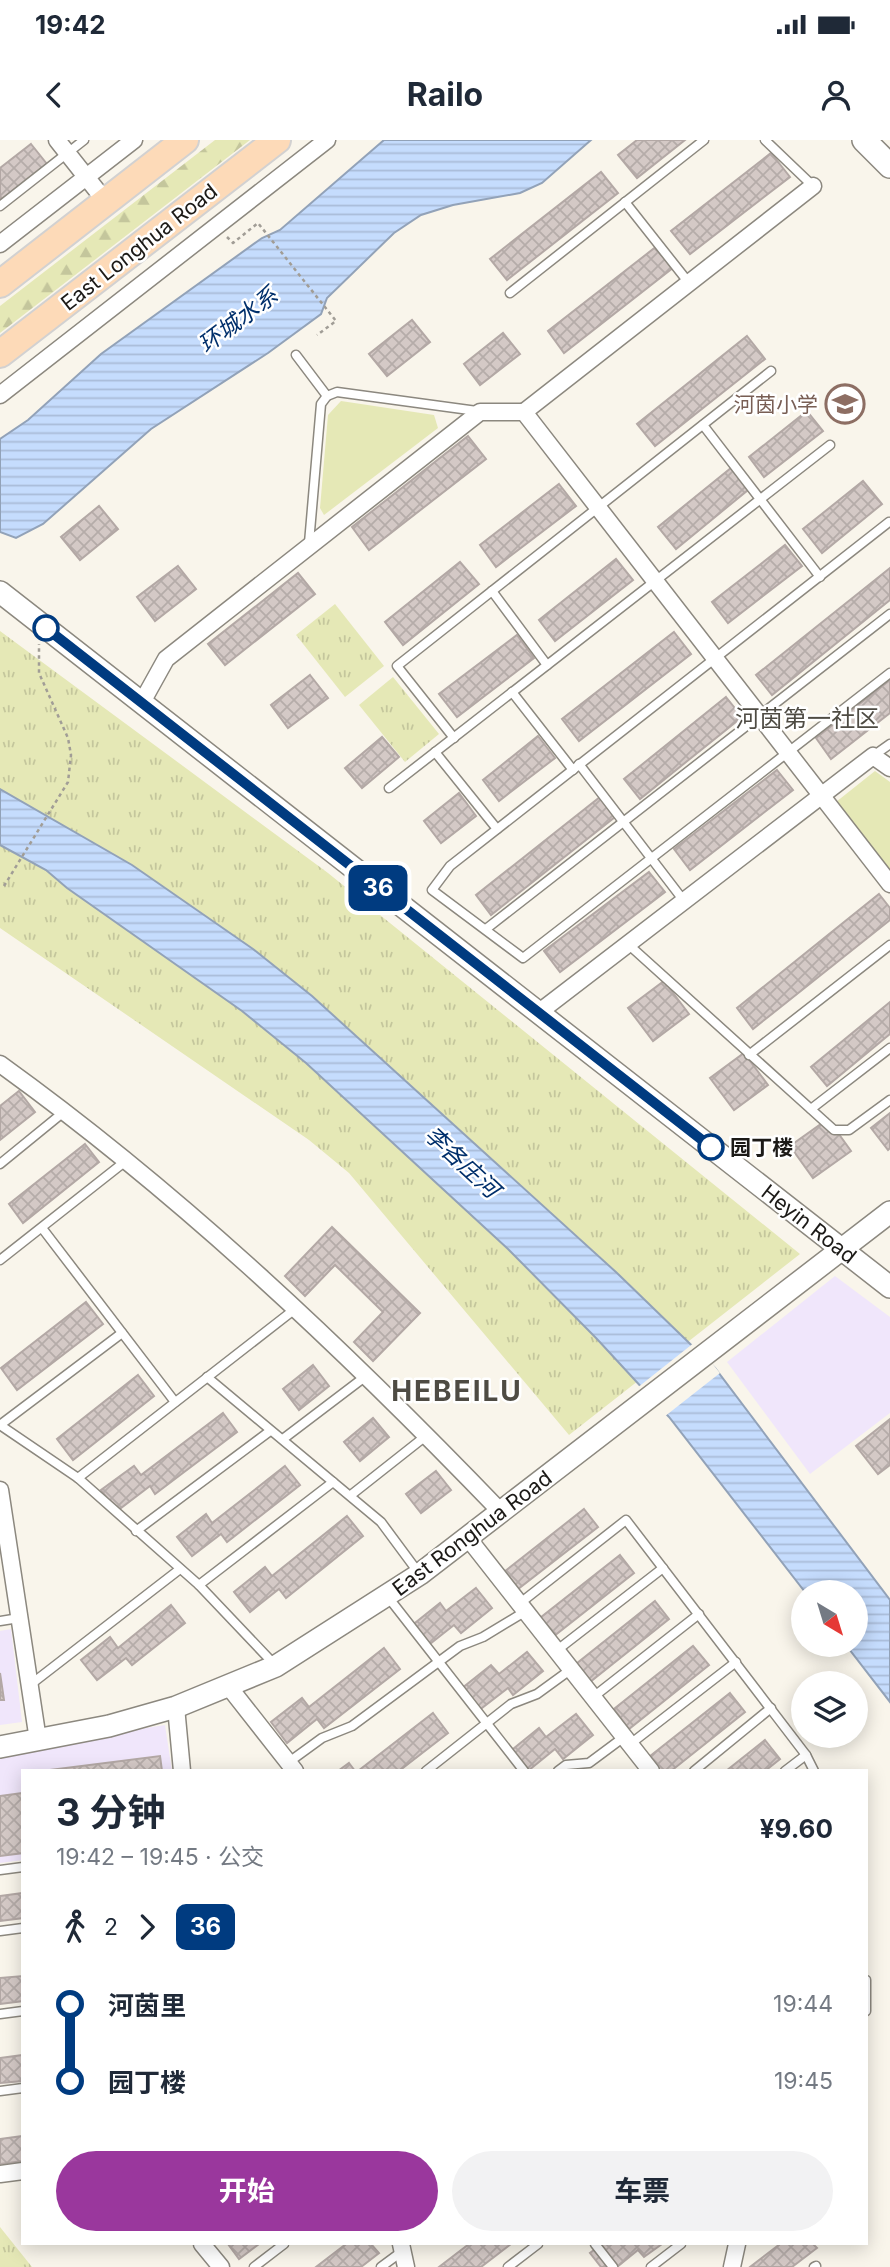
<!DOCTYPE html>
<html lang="zh">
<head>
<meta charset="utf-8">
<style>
	:root { --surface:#fff; --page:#f2f2f3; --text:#1f2937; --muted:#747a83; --accent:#9a379d }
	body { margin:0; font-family:Inter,"Noto Sans SC",sans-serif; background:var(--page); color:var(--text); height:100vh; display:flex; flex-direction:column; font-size:26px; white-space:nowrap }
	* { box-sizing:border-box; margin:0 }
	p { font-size:23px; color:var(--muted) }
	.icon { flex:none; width:38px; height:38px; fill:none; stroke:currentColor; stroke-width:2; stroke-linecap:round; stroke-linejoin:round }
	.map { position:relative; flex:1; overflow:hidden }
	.sheet { position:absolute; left:21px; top:1629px; width:847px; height:476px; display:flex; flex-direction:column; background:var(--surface); border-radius:0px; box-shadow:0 4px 18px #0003 }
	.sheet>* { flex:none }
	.badge { padding:0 14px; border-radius:10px; font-size:24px; line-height:46px }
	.needle { width:46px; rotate:142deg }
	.controls { position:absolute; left:791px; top:1440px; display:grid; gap:14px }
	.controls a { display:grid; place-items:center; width:77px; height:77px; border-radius:50%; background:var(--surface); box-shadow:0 4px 18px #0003; font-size:35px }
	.map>.badge { position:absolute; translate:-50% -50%; box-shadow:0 0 0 4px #fff }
	.legs { display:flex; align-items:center; gap:10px; height:77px; padding:0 35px; font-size:23px }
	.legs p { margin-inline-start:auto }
	.headline { display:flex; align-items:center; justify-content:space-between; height:119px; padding:0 35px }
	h1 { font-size:38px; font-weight:700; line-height:52px }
	.cta { display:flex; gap:14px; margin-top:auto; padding:14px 35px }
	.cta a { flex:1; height:80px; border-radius:42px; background:var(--accent); color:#fff; font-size:28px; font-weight:700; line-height:80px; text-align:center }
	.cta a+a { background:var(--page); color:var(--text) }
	ul { padding:0 35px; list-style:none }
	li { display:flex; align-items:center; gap:24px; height:77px; font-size:26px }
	li i { display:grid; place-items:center; width:10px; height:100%; margin:0 9px; background:currentColor }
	li i::after { content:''; width:18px; height:18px; margin:-9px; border:5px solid; border-radius:50%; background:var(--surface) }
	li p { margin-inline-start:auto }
	li:first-child i { background:linear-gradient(#0000 50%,currentColor 0) }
	li:last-child i { background:linear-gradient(currentColor 50%,#0000 0) }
	.status { display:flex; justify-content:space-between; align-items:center; height:49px; padding:0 35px; background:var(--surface); direction:ltr }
	.status svg { height:19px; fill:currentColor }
	header { display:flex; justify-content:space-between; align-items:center; height:91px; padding:0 35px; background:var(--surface); font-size:32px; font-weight:700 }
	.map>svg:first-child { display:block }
</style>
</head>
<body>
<div class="status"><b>19:42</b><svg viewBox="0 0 49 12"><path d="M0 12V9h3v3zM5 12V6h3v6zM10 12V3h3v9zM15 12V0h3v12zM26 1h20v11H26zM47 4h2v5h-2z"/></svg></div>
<header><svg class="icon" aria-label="back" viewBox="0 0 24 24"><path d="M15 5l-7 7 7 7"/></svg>Railo<svg class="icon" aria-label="person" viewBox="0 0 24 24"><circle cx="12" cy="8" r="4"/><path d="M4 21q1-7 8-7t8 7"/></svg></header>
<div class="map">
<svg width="890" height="2127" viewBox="0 0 890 2127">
	<defs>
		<pattern id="grass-tufts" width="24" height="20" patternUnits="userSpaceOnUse" patternTransform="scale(1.75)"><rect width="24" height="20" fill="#e5e8b6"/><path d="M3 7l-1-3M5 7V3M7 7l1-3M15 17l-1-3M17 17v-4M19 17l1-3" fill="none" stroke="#c4c69c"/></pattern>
		<pattern id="forest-firs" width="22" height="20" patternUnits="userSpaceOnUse" patternTransform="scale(1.75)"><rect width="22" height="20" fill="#e5e8b6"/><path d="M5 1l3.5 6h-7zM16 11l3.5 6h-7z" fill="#c4c69c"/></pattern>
		<pattern id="water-rules" width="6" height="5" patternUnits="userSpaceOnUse" patternTransform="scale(1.75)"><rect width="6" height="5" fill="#c5dcfd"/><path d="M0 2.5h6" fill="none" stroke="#a9bcd8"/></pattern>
		<pattern id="building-cross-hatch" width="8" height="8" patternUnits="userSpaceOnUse" patternTransform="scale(1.75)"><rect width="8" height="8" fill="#d4c9c6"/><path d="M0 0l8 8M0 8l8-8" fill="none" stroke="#b5aca9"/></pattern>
	</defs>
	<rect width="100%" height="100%" fill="#f9f5eb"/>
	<g fill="#f0e6fb">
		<polygon points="835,1136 890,1177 890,1273 810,1334 727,1222"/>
		<polygon points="11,1489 22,1582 0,1585 0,1491"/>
		<polygon points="165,1585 172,1631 23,1631 23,1720 0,1723 0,1611"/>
	</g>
	<g fill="url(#grass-tufts)">
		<polygon points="335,464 384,526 345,557 296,495"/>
		<polygon points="0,491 328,733 800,1114 569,1295 349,1033 309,1000 0,788"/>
		<polygon points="393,537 439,594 405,622 359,565"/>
		<polygon points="0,2087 32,2127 0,2127"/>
	</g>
	<polygon fill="url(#forest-firs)" points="215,0 250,0 0,193 0,166"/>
	<g fill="#e5e8b6">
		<polygon points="341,261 434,275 438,288 324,375 320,368 328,275"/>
		<polygon points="875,631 890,642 890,731 836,662"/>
	</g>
	<g fill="url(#water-rules)" stroke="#92a2b8" stroke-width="2">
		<polygon points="384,0 591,0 542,43 520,53 453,65 421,75 394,93 327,158 321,174 268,213 151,289 43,384 16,398 0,392 0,299 28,280 101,214 262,98 280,90"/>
		<polygon points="0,649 132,725 253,809 312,856 617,1133 715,1228 890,1460 890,1562 846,1505 856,1505 856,1452 805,1452 669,1277 597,1199 508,1109 306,923 242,871 67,748 46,730 0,705"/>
	</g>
	<polygon fill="#f9f5eb" points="695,1202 720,1233 664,1277 637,1248"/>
	<g fill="url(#building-cross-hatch)" stroke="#b3a8a5" stroke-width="2">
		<polygon points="637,0 685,0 637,38 618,15"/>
		<polygon points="31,4 47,24 0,61 0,28"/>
		<polygon points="771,13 790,37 690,114 671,91"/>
		<polygon points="601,32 618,53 507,140 490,119"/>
		<polygon points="657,106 674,127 564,213 548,191"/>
		<polygon points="412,180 430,202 387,236 369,214"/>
		<polygon points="503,193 520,214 480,245 464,224"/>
		<polygon points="747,196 765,219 655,306 637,284"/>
		<polygon points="807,271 823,291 764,337 749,317"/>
		<polygon points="468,296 486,319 369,410 352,387"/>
		<polygon points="731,328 748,350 676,409 658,387"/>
		<polygon points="863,341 882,364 822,413 803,389"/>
		<polygon points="559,344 576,366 496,427 480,405"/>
		<polygon points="99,366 118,389 80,420 61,397"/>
		<polygon points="785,405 802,426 728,483 712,462"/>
		<polygon points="616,419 633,440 555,501 539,480"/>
		<polygon points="460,422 479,444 403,505 385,482"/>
		<polygon points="178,426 196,449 155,481 137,457"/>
		<polygon points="890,428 890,460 772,555 756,535"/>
		<polygon points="298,433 315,454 225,525 208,504"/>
		<polygon points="674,492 691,514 579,601 562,579"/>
		<polygon points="517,495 534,518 457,577 439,554"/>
		<polygon points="310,535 328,558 288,588 271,565"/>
		<polygon points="890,540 890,573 831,619 816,598"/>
		<polygon points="726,557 742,577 640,659 624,639"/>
		<polygon points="538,596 555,618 499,661 483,640"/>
		<polygon points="382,597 399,617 362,648 345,628"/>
		<polygon points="777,630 793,650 690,730 674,709"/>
		<polygon points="459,653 476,676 441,703 424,681"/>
		<polygon points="600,657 615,677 491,775 476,755"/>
		<polygon points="649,732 665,752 560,832 544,811"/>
		<polygon points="879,754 890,768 890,780 753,889 737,868"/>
		<polygon points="664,841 689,874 653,901 628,868"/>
		<polygon points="890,862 890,894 827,946 811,927"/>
		<polygon points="744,913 768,945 734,970 710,938"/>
		<polygon points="19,951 35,972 0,1000 0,966"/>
		<polygon points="890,973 890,1008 888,1010 871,988"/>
		<polygon points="828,979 851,1011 813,1038 790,1006"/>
		<polygon points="85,1004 99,1022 23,1083 9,1064"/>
		<polygon points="332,1087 420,1173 373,1221 354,1202 383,1172 335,1125 305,1156 285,1136"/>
		<polygon points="86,1162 103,1184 17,1250 1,1228"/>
		<polygon points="313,1225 329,1246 299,1270 283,1249"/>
		<polygon points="138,1235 154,1256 73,1320 57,1299"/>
		<polygon points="223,1273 237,1292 155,1354 150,1346 117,1371 101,1350 134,1326 141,1335"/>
		<polygon points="373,1278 389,1297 360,1321 344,1302"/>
		<polygon points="890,1279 890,1325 878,1334 856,1306"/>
		<polygon points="285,1326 300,1345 227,1402 221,1394 192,1416 177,1397 206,1374 212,1383"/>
		<polygon points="436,1331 451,1350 421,1373 406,1354"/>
		<polygon points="584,1369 598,1387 518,1449 504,1432"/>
		<polygon points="347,1376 363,1396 286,1458 279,1449 250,1472 234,1452 265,1427 272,1436"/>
		<polygon points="620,1415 634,1433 554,1496 540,1478"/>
		<polygon points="476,1448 492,1468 461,1493 454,1485 426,1507 410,1487 440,1463 446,1471"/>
		<polygon points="655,1461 669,1479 590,1542 576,1524"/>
		<polygon points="171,1465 185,1483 132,1525 126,1518 97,1540 81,1520 110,1497 118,1508"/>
		<polygon points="693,1506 709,1525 629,1589 614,1569"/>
		<polygon points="384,1508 400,1529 324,1588 317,1579 287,1603 271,1582 302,1558 309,1567"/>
		<polygon points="527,1512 543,1531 513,1555 508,1548 478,1571 461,1549 491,1525 499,1534"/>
		<polygon points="0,1533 4,1560 0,1560"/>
		<polygon points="730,1553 745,1572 671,1631 659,1631 649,1617"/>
		<polygon points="433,1573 448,1593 399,1631 358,1631"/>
		<polygon points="576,1574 593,1595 563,1619 555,1609 528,1631 508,1613 539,1588 546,1597"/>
		<polygon points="765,1600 780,1619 765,1631 726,1631"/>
		<polygon points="160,1616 162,1631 42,1631"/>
		<polygon points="349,1623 355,1631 338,1631"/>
		<polygon points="23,1653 23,1713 0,1716 0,1656"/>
		<polygon points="23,1753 23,1778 0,1781 0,1756"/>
		<polygon points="23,1836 23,1861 0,1864 0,1838"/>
		<polygon points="23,1915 23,1941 0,1943 0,1918"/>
		<polygon points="23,1996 23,2021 0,2024 0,1999"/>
		<polygon points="228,2104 259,2104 239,2119"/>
		<polygon points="346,2104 371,2104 379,2113 361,2127 316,2127"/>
		<polygon points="469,2104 511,2104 481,2127 439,2127"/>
		<polygon points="602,2104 662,2104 644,2117 638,2110 617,2127 601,2127 590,2113"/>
		<polygon points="780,2104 813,2104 817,2108 792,2127 750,2127"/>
	</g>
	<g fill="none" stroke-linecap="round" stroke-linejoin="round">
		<g stroke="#8c887f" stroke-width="11">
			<g id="service">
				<polyline points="765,0 813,46"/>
				<polyline points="625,62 689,143"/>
				<polyline points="0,66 84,0"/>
				<polyline points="510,153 704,0"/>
				<polyline points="296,215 327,256"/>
				<polyline points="703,285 820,437"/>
				<polyline points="889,382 450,726 432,750 523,818 890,533"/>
				<polyline points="309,403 321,264 327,256 337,252 477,271"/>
				<polyline points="492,451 547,525"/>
				<polyline points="512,552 573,630"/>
				<polyline points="454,598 397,526 771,231"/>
				<polyline points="435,612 497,689"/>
				<polyline points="873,616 890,604"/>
				<polyline points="579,624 684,761"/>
				<polyline points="389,648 830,305"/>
				<polyline points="486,789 890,474"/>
				<polyline points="629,805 834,990 849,990 890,960"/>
				<polyline points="749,915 890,805"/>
				<polyline points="811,969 890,908"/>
				<polyline points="0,1024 65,971"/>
				<polyline points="42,1088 175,1262"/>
				<polyline points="0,1120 127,1020"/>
				<polyline points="207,1237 381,1382 418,1432"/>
				<polyline points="0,1285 78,1338 199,1445 274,1524"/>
				<polyline points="0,1285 122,1193"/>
				<polyline points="283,1299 366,1236"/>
				<polyline points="78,1338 295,1169"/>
				<polyline points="351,1355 427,1295"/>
				<polyline points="136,1391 270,1291"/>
				<polyline points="199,1445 333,1342"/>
				<polyline points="388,1457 524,1631"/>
				<polyline points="519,1464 626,1380 806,1615 814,1631"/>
				<polyline points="0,1481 19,1478"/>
				<polyline points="556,1511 663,1428"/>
				<polyline points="30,1545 180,1429"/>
				<polyline points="592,1558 699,1474"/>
				<polyline points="629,1605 736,1522"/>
				<polyline points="289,1622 322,1598 352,1586 460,1506 483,1497 526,1471"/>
				<polyline points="426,1631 511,1564 537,1554 570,1530"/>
				<polyline points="558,1631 566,1625 589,1623 624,1597"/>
				<polyline points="694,1631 771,1568"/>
				<polyline points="785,1631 806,1615"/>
				<polyline points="0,1730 23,1727"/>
				<polyline points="0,1791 23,1788"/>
				<polyline points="866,1840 866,1871"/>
				<polyline points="0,1874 23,1871"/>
				<polyline points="0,1951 23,1948"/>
				<polyline points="595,2104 613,2127"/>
				<polyline points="254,2127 284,2104"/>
				<polyline points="381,2127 404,2110"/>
				<polyline points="508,2127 538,2104"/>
				<polyline points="651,2127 681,2104"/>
				<polyline points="814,2127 816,2126"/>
			</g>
		</g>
		<g stroke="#8c887f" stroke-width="19">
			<g id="minor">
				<polyline points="57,0 106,62"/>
				<polyline points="0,104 134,0"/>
				<polyline points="0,255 327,0"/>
				<polyline points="524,272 813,46"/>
				<polyline points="141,564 166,519 480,272 524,272 890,744"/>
				<polyline points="538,873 873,616 890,628"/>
				<path d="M0 924C182 1055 346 1211 502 1373"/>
				<polyline points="0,1350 38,1600"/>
				<polyline points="468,1398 651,1631"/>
				<polyline points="229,1547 295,1631"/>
				<polyline points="176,1567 182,1631"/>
				<polyline points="0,2034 23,2031"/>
				<polyline points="202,2104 221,2127"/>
				<polyline points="401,2104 406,2127"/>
				<polyline points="732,2127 737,2104"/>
			</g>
		</g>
		<g stroke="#8c887f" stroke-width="24">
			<g id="tertiary">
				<polyline points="0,452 890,1147"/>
				<polyline points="0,1607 109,1586 176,1567 276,1526 420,1434 890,1072"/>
			</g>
		</g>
		<g stroke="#8c887f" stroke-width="26">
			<polyline id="secondary" points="864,0 890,26"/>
		</g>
		<g stroke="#d2d1d1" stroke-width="30">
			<g id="primary">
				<polyline points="0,144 185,0"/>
				<polyline points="0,214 277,0"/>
			</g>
		</g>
		<g stroke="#a19d96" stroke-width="2.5" stroke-dasharray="3.5 3.5" stroke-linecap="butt">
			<polyline points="227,97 233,103 258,83 336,181 317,195"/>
			<polyline points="4,746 68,642 71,615 68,598 39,533 39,504"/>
		</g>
		<use href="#service" stroke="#fff" stroke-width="8"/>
		<use href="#minor" stroke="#fff" stroke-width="16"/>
		<use href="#tertiary" stroke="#fff" stroke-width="21"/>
		<use href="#secondary" stroke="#fff" stroke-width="23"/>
		<use href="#primary" stroke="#fddab8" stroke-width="26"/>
	</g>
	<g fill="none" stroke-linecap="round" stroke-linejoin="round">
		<g stroke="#fff" stroke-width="16">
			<polyline id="line-1" points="46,488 711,1007"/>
		</g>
		<use href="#line-1" stroke="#003b80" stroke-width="10"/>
	</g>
	<defs>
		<g id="school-ring" transform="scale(2.0125)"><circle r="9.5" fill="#fff" stroke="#8d6e63" stroke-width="1.5"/><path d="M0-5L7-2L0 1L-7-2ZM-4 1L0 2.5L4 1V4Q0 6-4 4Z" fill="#8d6e63"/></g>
	</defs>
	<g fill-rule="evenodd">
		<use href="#school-ring" x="845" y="264"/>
	</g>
	<g fill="#fff" stroke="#003b80" stroke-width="3.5">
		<circle cx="46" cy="488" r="12"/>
		<circle cx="711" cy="1007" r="12"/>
	</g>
	<g text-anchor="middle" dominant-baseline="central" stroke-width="5" stroke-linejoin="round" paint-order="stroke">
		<g font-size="21" fill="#1c1a17" stroke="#fff">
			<text transform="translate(139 107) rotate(-38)">East Longhua Road</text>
			<text transform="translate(809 1084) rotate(38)">Heyin Road</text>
			<text transform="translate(472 1393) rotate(-37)">East Ronghua Road</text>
		</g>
		<g font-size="21" fill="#785e54" stroke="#fff" text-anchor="end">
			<text x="818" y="264">河茵小学</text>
		</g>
		<g font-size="21" font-weight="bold" fill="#1c1a17" stroke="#fff" text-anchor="start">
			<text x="730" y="1007">园丁楼</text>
		</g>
		<g font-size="23" font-style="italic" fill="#002f6b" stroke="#fff">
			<text transform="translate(238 180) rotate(-37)">环城水系</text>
			<text transform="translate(462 1022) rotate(43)">李各庄河</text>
		</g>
		<g font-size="24" fill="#4e4b43" stroke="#fff">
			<text x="807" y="578">河茵第一社区</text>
		</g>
		<g font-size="28" font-weight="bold" letter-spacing="2" fill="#4e4b43" stroke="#fff">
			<text x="457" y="1251">HEBEILU</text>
		</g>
	</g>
</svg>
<div class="controls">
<a><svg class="needle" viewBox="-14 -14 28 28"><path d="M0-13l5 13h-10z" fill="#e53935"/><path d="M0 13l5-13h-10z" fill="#747a83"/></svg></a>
<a><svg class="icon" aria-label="layers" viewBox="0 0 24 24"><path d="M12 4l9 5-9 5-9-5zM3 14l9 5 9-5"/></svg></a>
</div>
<b class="badge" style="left:378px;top:748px;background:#003b80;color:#fff">36</b>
<section class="sheet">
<div class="headline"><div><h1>3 分钟</h1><p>19:42 – 19:45 · 公交</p></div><b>¥9.60</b></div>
<div class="legs"><svg class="icon" aria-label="walk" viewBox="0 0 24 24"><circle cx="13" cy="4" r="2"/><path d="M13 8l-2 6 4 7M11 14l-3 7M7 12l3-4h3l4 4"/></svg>2<svg class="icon" aria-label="forward" viewBox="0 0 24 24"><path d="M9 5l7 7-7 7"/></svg><b class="badge" style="background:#003b80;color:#fff">36</b></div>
<ul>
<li><i style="color:#003b80"></i><b>河茵里</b><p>19:44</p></li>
<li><i style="color:#003b80"></i><b>园丁楼</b><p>19:45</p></li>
</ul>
<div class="cta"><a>开始</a><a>车票</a></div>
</section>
</div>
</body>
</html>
